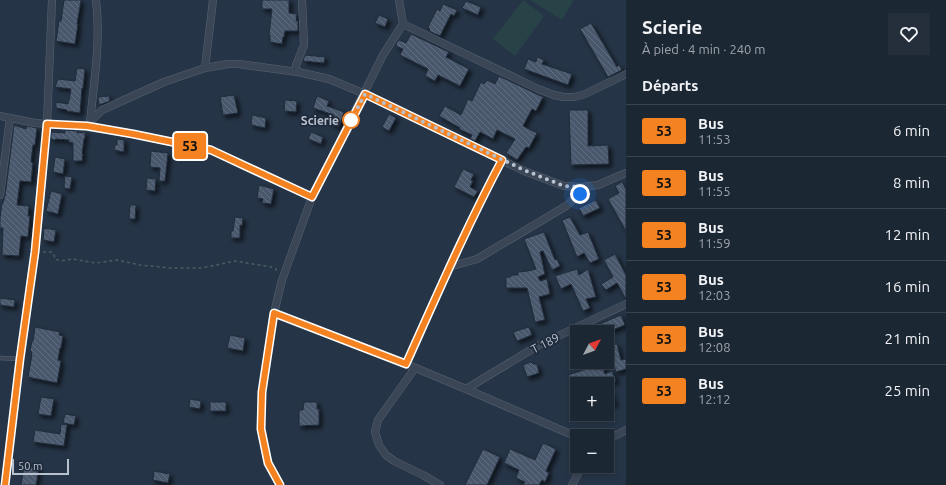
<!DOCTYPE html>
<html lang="fr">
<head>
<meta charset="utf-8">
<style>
	:root { --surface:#1c2734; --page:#252f3c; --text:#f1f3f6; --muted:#a0a5ac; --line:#3a444f }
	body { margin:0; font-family:Ubuntu,sans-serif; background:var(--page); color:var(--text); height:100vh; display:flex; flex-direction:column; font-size:15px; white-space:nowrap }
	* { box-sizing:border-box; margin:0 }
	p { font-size:13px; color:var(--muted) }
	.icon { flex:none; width:22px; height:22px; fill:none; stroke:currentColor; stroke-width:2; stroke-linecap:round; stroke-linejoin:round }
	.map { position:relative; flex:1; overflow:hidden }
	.side { display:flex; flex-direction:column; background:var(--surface); width:320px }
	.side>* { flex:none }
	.badge { padding:0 8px; border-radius:3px; font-size:14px; line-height:26px }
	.needle { width:26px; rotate:49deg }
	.tools { position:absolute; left:570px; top:325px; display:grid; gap:8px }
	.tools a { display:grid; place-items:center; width:44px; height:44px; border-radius:0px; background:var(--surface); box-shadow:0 2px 6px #0003,0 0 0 1px var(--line); font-size:20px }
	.scale { position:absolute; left:12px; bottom:10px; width:57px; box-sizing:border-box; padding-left:4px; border:2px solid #b8c1ce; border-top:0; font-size:11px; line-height:14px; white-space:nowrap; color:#b8c1ce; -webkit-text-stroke:3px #1f2a3b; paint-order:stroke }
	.you { position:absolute; width:20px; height:20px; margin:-10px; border:3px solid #fff; border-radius:50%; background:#1a73e8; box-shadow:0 0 0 6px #1a73e833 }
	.map>.badge { position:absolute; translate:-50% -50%; box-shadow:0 0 0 2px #fff }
	h2 { padding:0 16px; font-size:15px; line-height:36px }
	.round { display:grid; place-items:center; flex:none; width:42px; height:42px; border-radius:0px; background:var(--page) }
	.head { display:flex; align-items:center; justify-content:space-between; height:68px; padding:0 16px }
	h1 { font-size:19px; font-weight:700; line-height:30px }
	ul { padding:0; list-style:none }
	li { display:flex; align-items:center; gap:12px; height:52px; padding:0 16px; border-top:1px solid var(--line) }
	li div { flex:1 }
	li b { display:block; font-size:15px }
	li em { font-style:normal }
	li .badge { min-width:44px; font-weight:700; text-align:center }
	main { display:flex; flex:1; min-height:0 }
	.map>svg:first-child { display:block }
</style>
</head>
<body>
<main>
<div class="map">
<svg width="626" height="485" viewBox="0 0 626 485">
	<defs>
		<pattern id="building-back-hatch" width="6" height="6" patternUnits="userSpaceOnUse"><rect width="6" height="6" fill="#49586c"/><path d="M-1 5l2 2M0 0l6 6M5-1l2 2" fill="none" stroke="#616e80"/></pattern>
		<filter id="shadow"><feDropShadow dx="3" dy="3" stdDeviation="2" flood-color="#0009"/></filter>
	</defs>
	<rect width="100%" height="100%" fill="#253446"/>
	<g fill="#284347">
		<polygon points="523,0 544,16 515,56 493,39"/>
		<polygon points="530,0 574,0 562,20"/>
	</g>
	<g fill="url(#building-back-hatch)" stroke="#212c3c" filter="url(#shadow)">
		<polygon points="64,0 81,0 77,24 78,24 75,44 56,41 59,21 61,21"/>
		<polygon points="262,0 289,0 289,13 297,14 296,21 298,21 298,31 285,31 284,37 283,37 282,44 270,42 270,35 269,35 272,9 262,9"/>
		<polygon points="466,1 481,7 478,15 462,8"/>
		<polygon points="443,4 457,10 454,16 451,14 440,36 429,31 430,29 428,27 437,9 440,11"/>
		<polygon points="379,15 388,19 385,27 375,23"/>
		<polygon points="591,23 617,67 619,65 622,70 608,77 580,29"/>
		<polygon points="411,34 449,52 446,57 469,69 460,86 438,75 435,81 425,76 428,69 400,55 403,49 396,46 397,42 399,40 406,43"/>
		<polygon points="305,55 325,57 324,63 303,61"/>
		<polygon points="537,57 544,60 542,64 572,74 568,85 524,69 528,59 536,62"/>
		<polygon points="77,68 85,69 83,88 82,88 80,113 67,111 67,110 56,108 56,102 68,104 68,101 69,101 71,89 55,87 58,79 75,81"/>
		<polygon points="499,76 543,97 536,111 532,109 523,126 537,133 529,148 526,147 517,160 506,153 515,139 497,130 493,139 480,132 475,141 470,139 472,135 459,129 460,128 439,116 445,106 461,115 468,99 472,101 481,82 484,84 487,80 495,84"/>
		<polygon points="234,95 238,113 223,115 220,97"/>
		<polygon points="109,96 110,101 99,105 98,97"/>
		<polygon points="317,96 329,101 327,106 344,112 339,127 331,124 334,115 313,108"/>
		<polygon points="285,100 297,101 296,112 284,111"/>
		<polygon points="569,110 588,110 588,146 608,145 609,164 571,165"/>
		<polygon points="389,114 396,118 389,131 382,127"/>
		<polygon points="252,115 266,118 265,128 251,125"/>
		<polygon points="14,125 26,129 27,126 37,128 35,145 33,145 31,162 33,163 31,182 20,181 17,205 29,206 28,216 30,216 28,237 21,236 19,256 2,255 3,228 0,228 0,218 2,203 3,203 5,196"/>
		<polygon points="65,130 78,131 77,133 85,132 85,138 84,139 82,154 83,154 82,161 73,161 73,143 69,142 69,140 56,139 55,140 51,139 51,132 65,133"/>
		<polygon points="311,132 323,137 321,144 308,139"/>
		<polygon points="117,139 124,140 124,152 114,150 115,145 117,145"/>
		<polygon points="151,151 168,153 165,181 159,181 160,168 150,167"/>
		<polygon points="55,157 65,159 63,174 53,172"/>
		<polygon points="463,169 474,174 471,180 473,181 470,187 478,191 474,197 454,187"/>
		<polygon points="65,176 72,177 70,189 64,188"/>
		<polygon points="147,178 156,179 155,191 146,190"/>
		<polygon points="622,182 626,189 626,231 608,199 619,193 615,186"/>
		<polygon points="259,185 274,189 271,204 262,203 263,199 257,198"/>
		<polygon points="51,191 62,194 58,214 46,211"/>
		<polygon points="596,200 600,208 583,216 579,208"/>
		<polygon points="130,205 136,205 135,219 129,219"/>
		<polygon points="235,217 243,218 242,226 240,225 240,238 231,238 231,231 233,231"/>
		<polygon points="570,217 580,235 588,232 599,259 590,263 584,253 577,257 562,220"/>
		<polygon points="44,228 56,230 54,242 43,240"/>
		<polygon points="544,232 555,260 557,259 560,266 552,270 543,251 540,252 545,274 538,277 540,281 547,279 550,294 539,297 545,320 535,322 527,288 506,288 506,277 511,277 511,275 518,275 518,272 528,271 536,269 524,239"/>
		<polygon points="615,254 626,275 626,299 617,283 606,290 601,284 613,277 604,260"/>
		<polygon points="577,269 579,275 588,269 596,297 586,299 590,308 583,311 571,284 561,289 555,276"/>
		<polygon points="0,298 15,300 14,307 0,305"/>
		<polygon points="621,315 625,325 608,332 581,332"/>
		<polygon points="35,327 60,332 59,335 63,336 61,348 60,348 58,360 61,361 57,383 28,377 32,355 31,355 32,352 30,351 32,341 33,341"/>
		<polygon points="529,327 532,335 517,341 513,332"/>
		<polygon points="230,335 245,338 243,351 227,348"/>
		<polygon points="617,344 621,360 626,359 626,369 616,372 609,346"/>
		<polygon points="531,362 533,364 537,364 539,373 527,377 523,365"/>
		<polygon points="602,364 605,374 612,371 616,381 608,384 615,404 607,406 607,384 594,384 592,378 576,383 568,375"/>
		<polygon points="41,397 54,399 51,416 38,414"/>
		<polygon points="190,399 201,401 200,409 189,407"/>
		<rect x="210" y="402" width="16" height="9"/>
		<polygon points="304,402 317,402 317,409 319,409 319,425 299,426 299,410 303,410"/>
		<polygon points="65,414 76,416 74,425 63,423"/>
		<polygon points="61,424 67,425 64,446 33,442 35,430 60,434"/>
		<polygon points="543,443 556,449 546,471 549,473 545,482 542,480 539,485 523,485 525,482 516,478 519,470 504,463 510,449 535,460"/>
		<polygon points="483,449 500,457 487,485 465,485"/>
		<polygon points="24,466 39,468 36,485 21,485"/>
		<polygon points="154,471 170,474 168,483 153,480"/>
	</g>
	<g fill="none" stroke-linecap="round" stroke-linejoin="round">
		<g stroke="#596372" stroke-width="4.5">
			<polyline id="lane" points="0,358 20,359"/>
		</g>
		<g stroke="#596372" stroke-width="8">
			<g id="street">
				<polyline points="399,0 403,24 383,55 312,197 282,280 274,313 406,364 466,389 577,437"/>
				<polyline points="403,24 538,89 554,95 564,97 574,97 585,94 626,74"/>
				<polyline points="205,68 213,0"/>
				<polyline points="296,71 296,65 304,45 302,0"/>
				<polyline points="0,116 35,123 87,127 133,134 211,150 312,197"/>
				<path d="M90 122C94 82 101 40 96 0"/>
				<polyline points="87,127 90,122 102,110 164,82 205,68 228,64 238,64 298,72 329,79 365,94 524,171 564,186 582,187 598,185 626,173"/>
				<polyline points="0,195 10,118"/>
				<polyline points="449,267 477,259 566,206 580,194 582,187"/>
				<polyline points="274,313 262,392 261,429 268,463 280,485"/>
				<path d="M406 364C437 295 467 226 502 160"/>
				<polyline points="415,368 378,420 375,432 379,445 386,455 394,461 423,475 440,485"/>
				<polyline points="466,389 539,345 626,304"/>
				<polyline points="607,440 626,430"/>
				<polyline points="5,485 20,359 35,252 47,124 52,0"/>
				<polyline points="572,485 582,466"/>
			</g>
		</g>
		<polyline stroke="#466062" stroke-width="1.5" stroke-dasharray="3 3" stroke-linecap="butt" points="43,252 52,252 54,255 55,259 61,261 72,259 96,263 117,260 140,265 171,268 202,268 235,261 271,267 276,269 277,272"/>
		<use href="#lane" stroke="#3a4655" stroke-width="3.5"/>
		<use href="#street" stroke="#3a4655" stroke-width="7"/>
	</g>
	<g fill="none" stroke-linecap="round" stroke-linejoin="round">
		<g stroke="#fff" stroke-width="9">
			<path id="line" d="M5 485 20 359 35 252 47 124 87 126 133 134 211 150 312 197 365 94 502 160C467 226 437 295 406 364L274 313 262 392 261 429 268 463 280 485"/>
		</g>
		<use href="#line" stroke="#f58220" stroke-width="6"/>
		<polyline stroke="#b8c1ce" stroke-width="4" stroke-dasharray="0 7.2" points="351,120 365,94 524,170 564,186 582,187 580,194"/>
	</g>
	<circle fill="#fff" stroke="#f58220" stroke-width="2" cx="351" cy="120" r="8"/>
	<g text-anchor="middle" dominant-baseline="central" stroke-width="3.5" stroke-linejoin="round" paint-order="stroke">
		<g font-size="12" font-weight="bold" fill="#b8c1ce" stroke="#1f2a3b" text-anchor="end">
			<text x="339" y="120">Scierie</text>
		</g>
		<g font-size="12" fill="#b8c1ce" stroke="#1f2a3b">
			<text transform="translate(545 343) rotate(-27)">T 189</text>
		</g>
	</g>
</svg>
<div class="tools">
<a><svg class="needle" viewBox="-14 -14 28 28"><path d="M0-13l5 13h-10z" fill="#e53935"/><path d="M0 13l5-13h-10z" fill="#a0a5ac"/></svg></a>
<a>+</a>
<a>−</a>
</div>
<div class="scale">50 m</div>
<div class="you" style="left:580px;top:194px"></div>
<b class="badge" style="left:190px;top:146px;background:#f58220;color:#111">53</b>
</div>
<section class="side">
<div class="head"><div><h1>Scierie</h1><p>À pied · 4 min · 240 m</p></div><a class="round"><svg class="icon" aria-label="heart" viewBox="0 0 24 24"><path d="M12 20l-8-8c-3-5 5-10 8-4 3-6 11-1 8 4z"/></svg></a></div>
<h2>Départs</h2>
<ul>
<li><span class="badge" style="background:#f58220;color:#111">53</span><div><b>Bus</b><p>11:53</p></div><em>6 min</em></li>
<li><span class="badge" style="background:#f58220;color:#111">53</span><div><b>Bus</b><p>11:55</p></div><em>8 min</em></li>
<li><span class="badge" style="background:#f58220;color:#111">53</span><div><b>Bus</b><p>11:59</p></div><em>12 min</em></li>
<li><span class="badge" style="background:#f58220;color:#111">53</span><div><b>Bus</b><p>12:03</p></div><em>16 min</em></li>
<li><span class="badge" style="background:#f58220;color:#111">53</span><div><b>Bus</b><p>12:08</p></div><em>21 min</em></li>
<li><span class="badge" style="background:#f58220;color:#111">53</span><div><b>Bus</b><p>12:12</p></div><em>25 min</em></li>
</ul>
</section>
</main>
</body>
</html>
